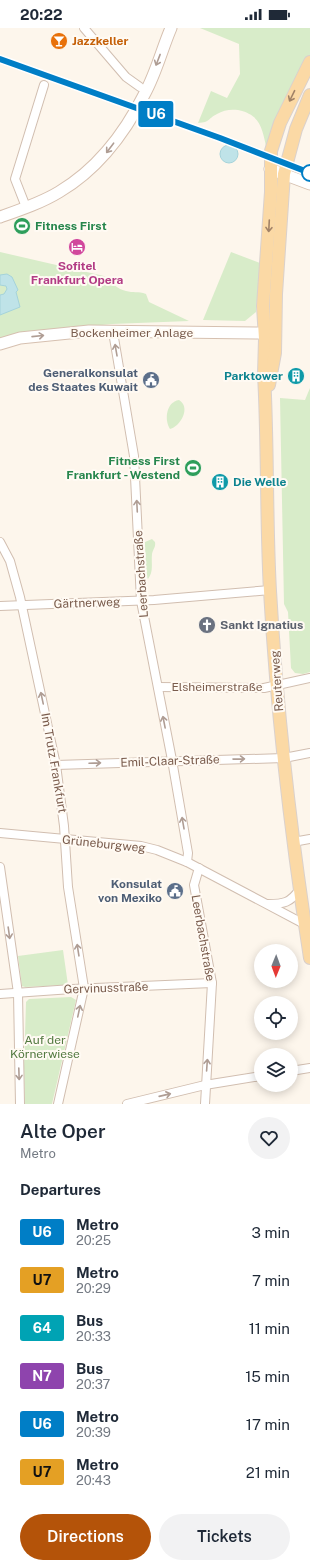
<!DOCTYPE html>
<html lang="en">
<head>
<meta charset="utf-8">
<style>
	:root { --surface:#fff; --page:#f2f2f3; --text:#1f2937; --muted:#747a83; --accent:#b45309 }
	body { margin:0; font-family:"Public Sans",sans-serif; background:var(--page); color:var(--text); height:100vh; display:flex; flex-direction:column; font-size:15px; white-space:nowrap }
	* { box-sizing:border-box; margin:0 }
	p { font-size:13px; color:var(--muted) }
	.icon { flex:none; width:22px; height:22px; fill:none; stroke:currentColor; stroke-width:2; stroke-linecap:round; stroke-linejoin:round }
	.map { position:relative; height:1076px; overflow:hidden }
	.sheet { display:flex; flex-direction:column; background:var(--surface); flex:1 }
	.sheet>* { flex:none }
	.badge { padding:0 8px; border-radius:3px; font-size:14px; line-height:26px }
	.needle { width:26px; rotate:181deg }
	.tools { position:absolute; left:254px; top:916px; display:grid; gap:8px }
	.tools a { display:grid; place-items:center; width:44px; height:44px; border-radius:50%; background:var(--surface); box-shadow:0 2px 10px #0003; font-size:20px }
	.map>.badge { position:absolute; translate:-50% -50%; box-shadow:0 0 0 2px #fff }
	h2 { padding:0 20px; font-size:15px; line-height:36px }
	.round { display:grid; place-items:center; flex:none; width:42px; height:42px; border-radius:21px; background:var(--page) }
	.head { display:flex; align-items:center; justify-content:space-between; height:68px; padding:0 20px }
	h1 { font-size:19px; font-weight:600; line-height:30px }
	.button { display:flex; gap:8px; margin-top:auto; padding:8px 20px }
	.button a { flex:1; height:46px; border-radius:24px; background:var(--accent); color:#fff; font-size:16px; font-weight:600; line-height:46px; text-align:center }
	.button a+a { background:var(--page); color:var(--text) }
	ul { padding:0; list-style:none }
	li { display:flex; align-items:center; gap:12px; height:48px; padding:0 20px }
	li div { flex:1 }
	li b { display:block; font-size:15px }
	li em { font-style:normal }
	li .badge { min-width:44px; font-weight:700; text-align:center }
	.status { display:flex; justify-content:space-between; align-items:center; height:28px; padding:0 20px; background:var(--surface); direction:ltr }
	.status svg { height:11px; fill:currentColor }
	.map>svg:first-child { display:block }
</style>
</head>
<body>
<div class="status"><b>20:22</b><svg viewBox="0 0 49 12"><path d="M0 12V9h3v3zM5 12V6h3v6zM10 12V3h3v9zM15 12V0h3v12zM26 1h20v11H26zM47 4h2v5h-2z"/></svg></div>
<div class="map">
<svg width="310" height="1076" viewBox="0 0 310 1076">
	<rect width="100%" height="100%" fill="#fdf6ec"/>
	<g fill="#d8ecc9">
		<path d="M200 0H310V34L267 122C262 102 262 87 238 82 231 81 223 82 217 86 207 91 211 94 198 95L211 63 227 70 240 46 239 16Z"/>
		<path d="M0 224 104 248C111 254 117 261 126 263 133 265 138 263 146 266L149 274 189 293 112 296 40 303 0 312Z"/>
		<polygon points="231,224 260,235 256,284 245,293 203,292"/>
		<polygon points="310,360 310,644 303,646 295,645 291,640 288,584 284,576 280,370 305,372"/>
		<path d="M179 372C191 379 181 398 170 401 164 392 166 374 179 372Z"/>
		<path d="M152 511 155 514C156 519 153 521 152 526 151 536 154 543 148 551 146 548 145 521 145 514Z"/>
		<polygon points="63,922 68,957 25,959 22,958 18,928"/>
		<polygon points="71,969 76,972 52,1076 25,1076 24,1039 26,974 29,971"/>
	</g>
	<g fill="#bfe3e8" stroke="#a5d3da">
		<circle cx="229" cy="126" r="9"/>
		<polygon points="7,246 12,249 18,262 16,264 20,279 0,287 0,267 4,266 7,261 6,258 0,257 0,247"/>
	</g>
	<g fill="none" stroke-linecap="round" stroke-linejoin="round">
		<g stroke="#d1beb0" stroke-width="10">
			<g id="minor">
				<polyline points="84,0 126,49 140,59"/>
				<polyline points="26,179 15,151 44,57"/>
				<polyline points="113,304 134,428 141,573 172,732 188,825 187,834"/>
				<polyline points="0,514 10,533 20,569 56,737 64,798 68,859 84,960 58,1076"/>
				<polyline points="0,578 154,572 270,562"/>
				<polyline points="158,659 264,660 310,650"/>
				<polyline points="56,737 284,730 310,725"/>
				<polyline points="0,805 141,818 157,822 187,834 308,898"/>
				<polyline points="293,814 310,811"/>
				<polyline points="0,839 18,965 20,1076"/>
				<polyline points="199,840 194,857 212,955 205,1076"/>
				<path d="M268 876C284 876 290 875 300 861"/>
				<polyline points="0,966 72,961 212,955"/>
				<polyline points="291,1043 310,1040"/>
				<polyline points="127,1076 205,1057 261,1048"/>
			</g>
		</g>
		<g stroke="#d6c0b0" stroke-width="13">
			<g id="secondary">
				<polyline points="270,141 310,156"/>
				<path d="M0 189C20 182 41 175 59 164 98 141 125 105 145 65 156 45 162 21 171 0"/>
				<polyline points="0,316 20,310 89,303 257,305 264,305 270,299"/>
			</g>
		</g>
		<g stroke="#dad1cd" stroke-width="14">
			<g id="primary">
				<path d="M310 34 280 95 271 123V164L263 278 265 311 264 346C268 418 266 491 270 563 277 686 291 808 310 930"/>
				<polyline points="269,357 275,325 276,266 284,146 296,101 310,67"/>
			</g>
		</g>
		<use href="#minor" stroke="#fff" stroke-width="8"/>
		<use href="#secondary" stroke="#fff" stroke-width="11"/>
		<use href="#primary" stroke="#fbd9a5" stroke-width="12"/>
	</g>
	<defs><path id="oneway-shaft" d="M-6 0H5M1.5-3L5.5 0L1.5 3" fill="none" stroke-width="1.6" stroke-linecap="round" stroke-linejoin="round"/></defs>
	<g stroke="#af9d94">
		<use href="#oneway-shaft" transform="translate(158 32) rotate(111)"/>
		<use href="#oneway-shaft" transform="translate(110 120) rotate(127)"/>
		<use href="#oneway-shaft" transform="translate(38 308) rotate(-6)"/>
		<use href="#oneway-shaft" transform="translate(116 322) rotate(-100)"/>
		<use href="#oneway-shaft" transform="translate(137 478) rotate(-93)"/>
		<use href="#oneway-shaft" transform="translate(42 670) rotate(-102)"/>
		<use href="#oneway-shaft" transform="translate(164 694) rotate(-101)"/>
		<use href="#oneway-shaft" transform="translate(239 731) rotate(-1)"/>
		<use href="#oneway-shaft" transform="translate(95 735) rotate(-2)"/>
		<use href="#oneway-shaft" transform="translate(183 795) rotate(-100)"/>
		<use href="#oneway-shaft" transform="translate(9 905) rotate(82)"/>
		<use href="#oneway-shaft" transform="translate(78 922) rotate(-99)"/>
		<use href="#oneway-shaft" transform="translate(79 983) rotate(-78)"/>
		<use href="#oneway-shaft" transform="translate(207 1037) rotate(-86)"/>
		<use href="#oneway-shaft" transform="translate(19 1046) rotate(88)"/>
		<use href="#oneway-shaft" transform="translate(165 1067) rotate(-13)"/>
	</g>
	<g stroke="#a18267">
		<use href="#oneway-shaft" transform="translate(292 68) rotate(116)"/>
		<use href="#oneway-shaft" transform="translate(269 198) rotate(93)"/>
	</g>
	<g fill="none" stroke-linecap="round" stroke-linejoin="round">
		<g stroke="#fff" stroke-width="9">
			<polyline id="line" points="0,31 220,110 310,145"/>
		</g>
		<use href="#line" stroke="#007ec6" stroke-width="6"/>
	</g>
	<defs>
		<g id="bar-disc" transform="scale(0.9)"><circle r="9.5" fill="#e8710a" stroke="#fffaf3"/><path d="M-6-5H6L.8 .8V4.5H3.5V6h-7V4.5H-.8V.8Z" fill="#fff"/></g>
		<g id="stadium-disc" transform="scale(0.9)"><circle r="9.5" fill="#2e9e5b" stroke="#fffaf3"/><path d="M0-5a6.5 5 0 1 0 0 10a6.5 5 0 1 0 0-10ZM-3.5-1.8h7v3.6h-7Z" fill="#fff"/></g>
		<g id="hotel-disc" transform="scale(0.9)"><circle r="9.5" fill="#d1479c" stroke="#fffaf3"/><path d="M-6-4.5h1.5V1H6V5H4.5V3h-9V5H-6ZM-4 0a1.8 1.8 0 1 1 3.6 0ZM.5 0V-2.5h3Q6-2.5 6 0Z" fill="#fff"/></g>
		<g id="building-disc" transform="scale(0.9)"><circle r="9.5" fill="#0f9aa8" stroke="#fffaf3"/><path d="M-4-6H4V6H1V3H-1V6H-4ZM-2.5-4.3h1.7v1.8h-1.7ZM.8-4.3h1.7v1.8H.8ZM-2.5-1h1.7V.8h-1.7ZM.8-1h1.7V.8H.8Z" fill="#fff"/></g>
		<g id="civic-disc" transform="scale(0.9)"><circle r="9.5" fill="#5c6f8a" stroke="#fffaf3"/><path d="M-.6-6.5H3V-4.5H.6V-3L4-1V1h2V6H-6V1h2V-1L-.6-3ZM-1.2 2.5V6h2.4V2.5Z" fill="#fff"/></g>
		<g id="church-disc" transform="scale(0.9)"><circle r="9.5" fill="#6b7280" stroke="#fffaf3"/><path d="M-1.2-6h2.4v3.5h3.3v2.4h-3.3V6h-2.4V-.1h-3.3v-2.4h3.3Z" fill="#fff"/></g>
	</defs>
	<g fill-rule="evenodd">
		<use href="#bar-disc" x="59" y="13"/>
		<use href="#stadium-disc" x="22" y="198"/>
		<use href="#hotel-disc" x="77" y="219"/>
		<use href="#building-disc" x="296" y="348"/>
		<use href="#civic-disc" x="151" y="352"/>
		<use href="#stadium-disc" x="193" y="440"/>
		<use href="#building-disc" x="220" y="454"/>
		<use href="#church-disc" x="207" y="597"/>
		<use href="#civic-disc" x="175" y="863"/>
	</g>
	<circle fill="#fff" stroke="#007ec6" stroke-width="2" cx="310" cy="145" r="8"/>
	<g text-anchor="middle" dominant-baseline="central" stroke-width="4" stroke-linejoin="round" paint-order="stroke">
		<g font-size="12" font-weight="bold" fill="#c56008" stroke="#fffaf3" text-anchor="start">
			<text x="72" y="13">Jazzkeller</text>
		</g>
		<g font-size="12" font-weight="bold" fill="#27864d" stroke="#fffaf3" text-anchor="start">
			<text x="35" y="198">Fitness First</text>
			<text x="180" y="433" text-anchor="end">Fitness First<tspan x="180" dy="14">Frankfurt - Westend</tspan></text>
		</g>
		<g font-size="12" font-weight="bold" fill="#b23c85" stroke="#fffaf3">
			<text x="77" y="238">Sofitel<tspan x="77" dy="14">Frankfurt Opera</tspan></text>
		</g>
		<g font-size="12" fill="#7a5c4d" stroke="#fffaf3">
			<text x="132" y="305">Bockenheimer Anlage</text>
			<text transform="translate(141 546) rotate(-94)">Leerbachstraße</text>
			<text transform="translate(87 575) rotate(-2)">Gärtnerweg</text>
			<text transform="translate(277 653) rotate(-94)">Reuterweg</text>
			<text x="217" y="659">Elsheimerstraße</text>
			<text transform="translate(170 733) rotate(-2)">Emil-Claar-Straße</text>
			<text transform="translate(54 735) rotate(80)">Im Trutz Frankfurt</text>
			<text transform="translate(104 816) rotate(6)">Grüneburgweg</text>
			<text transform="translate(203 910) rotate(80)">Leerbachstraße</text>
			<text transform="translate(106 960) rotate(-2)">Gervinusstraße</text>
		</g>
		<g font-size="12" font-weight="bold" fill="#4e5e75" stroke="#fffaf3" text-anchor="end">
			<text x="138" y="345">Generalkonsulat<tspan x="138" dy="14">des Staates Kuwait</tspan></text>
			<text x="162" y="856">Konsulat<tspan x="162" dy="14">von Mexiko</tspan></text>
		</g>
		<g font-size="12" font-weight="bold" fill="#0d838f" stroke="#fffaf3" text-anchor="end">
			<text x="283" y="348">Parktower</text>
			<text x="233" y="454" text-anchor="start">Die Welle</text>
		</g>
		<g font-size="12" font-weight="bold" fill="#5b616d" stroke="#fffaf3" text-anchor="start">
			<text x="220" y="597">Sankt Ignatius</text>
		</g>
		<g font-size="12" fill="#537a41" stroke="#fffaf3">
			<text x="45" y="1012">Auf der<tspan x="45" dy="14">Körnerwiese</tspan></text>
		</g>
	</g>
</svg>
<div class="tools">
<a><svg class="needle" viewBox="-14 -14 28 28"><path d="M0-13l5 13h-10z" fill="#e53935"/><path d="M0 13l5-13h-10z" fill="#747a83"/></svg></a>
<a><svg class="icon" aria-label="locate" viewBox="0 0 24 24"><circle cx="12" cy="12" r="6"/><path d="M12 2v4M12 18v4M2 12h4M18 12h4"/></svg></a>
<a><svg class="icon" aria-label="layers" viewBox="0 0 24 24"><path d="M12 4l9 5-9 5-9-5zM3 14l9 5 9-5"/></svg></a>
</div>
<b class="badge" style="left:156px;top:86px;background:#007ec6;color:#fff">U6</b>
</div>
<section class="sheet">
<div class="head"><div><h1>Alte Oper</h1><p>Metro</p></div><a class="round"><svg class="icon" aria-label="heart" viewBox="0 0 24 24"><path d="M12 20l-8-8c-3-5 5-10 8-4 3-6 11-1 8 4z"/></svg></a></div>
<h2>Departures</h2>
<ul>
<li><span class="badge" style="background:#007ec6;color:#fff">U6</span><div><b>Metro</b><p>20:25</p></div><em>3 min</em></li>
<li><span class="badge" style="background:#e4a024;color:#111">U7</span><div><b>Metro</b><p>20:29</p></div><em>7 min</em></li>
<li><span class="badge" style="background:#00a3b4;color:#fff">64</span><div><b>Bus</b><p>20:33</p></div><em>11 min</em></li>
<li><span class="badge" style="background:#8e44ad;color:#fff">N7</span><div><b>Bus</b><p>20:37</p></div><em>15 min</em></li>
<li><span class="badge" style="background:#007ec6;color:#fff">U6</span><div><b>Metro</b><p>20:39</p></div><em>17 min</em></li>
<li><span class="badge" style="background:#e4a024;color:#111">U7</span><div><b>Metro</b><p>20:43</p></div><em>21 min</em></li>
</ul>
<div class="button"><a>Directions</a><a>Tickets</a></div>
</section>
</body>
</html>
